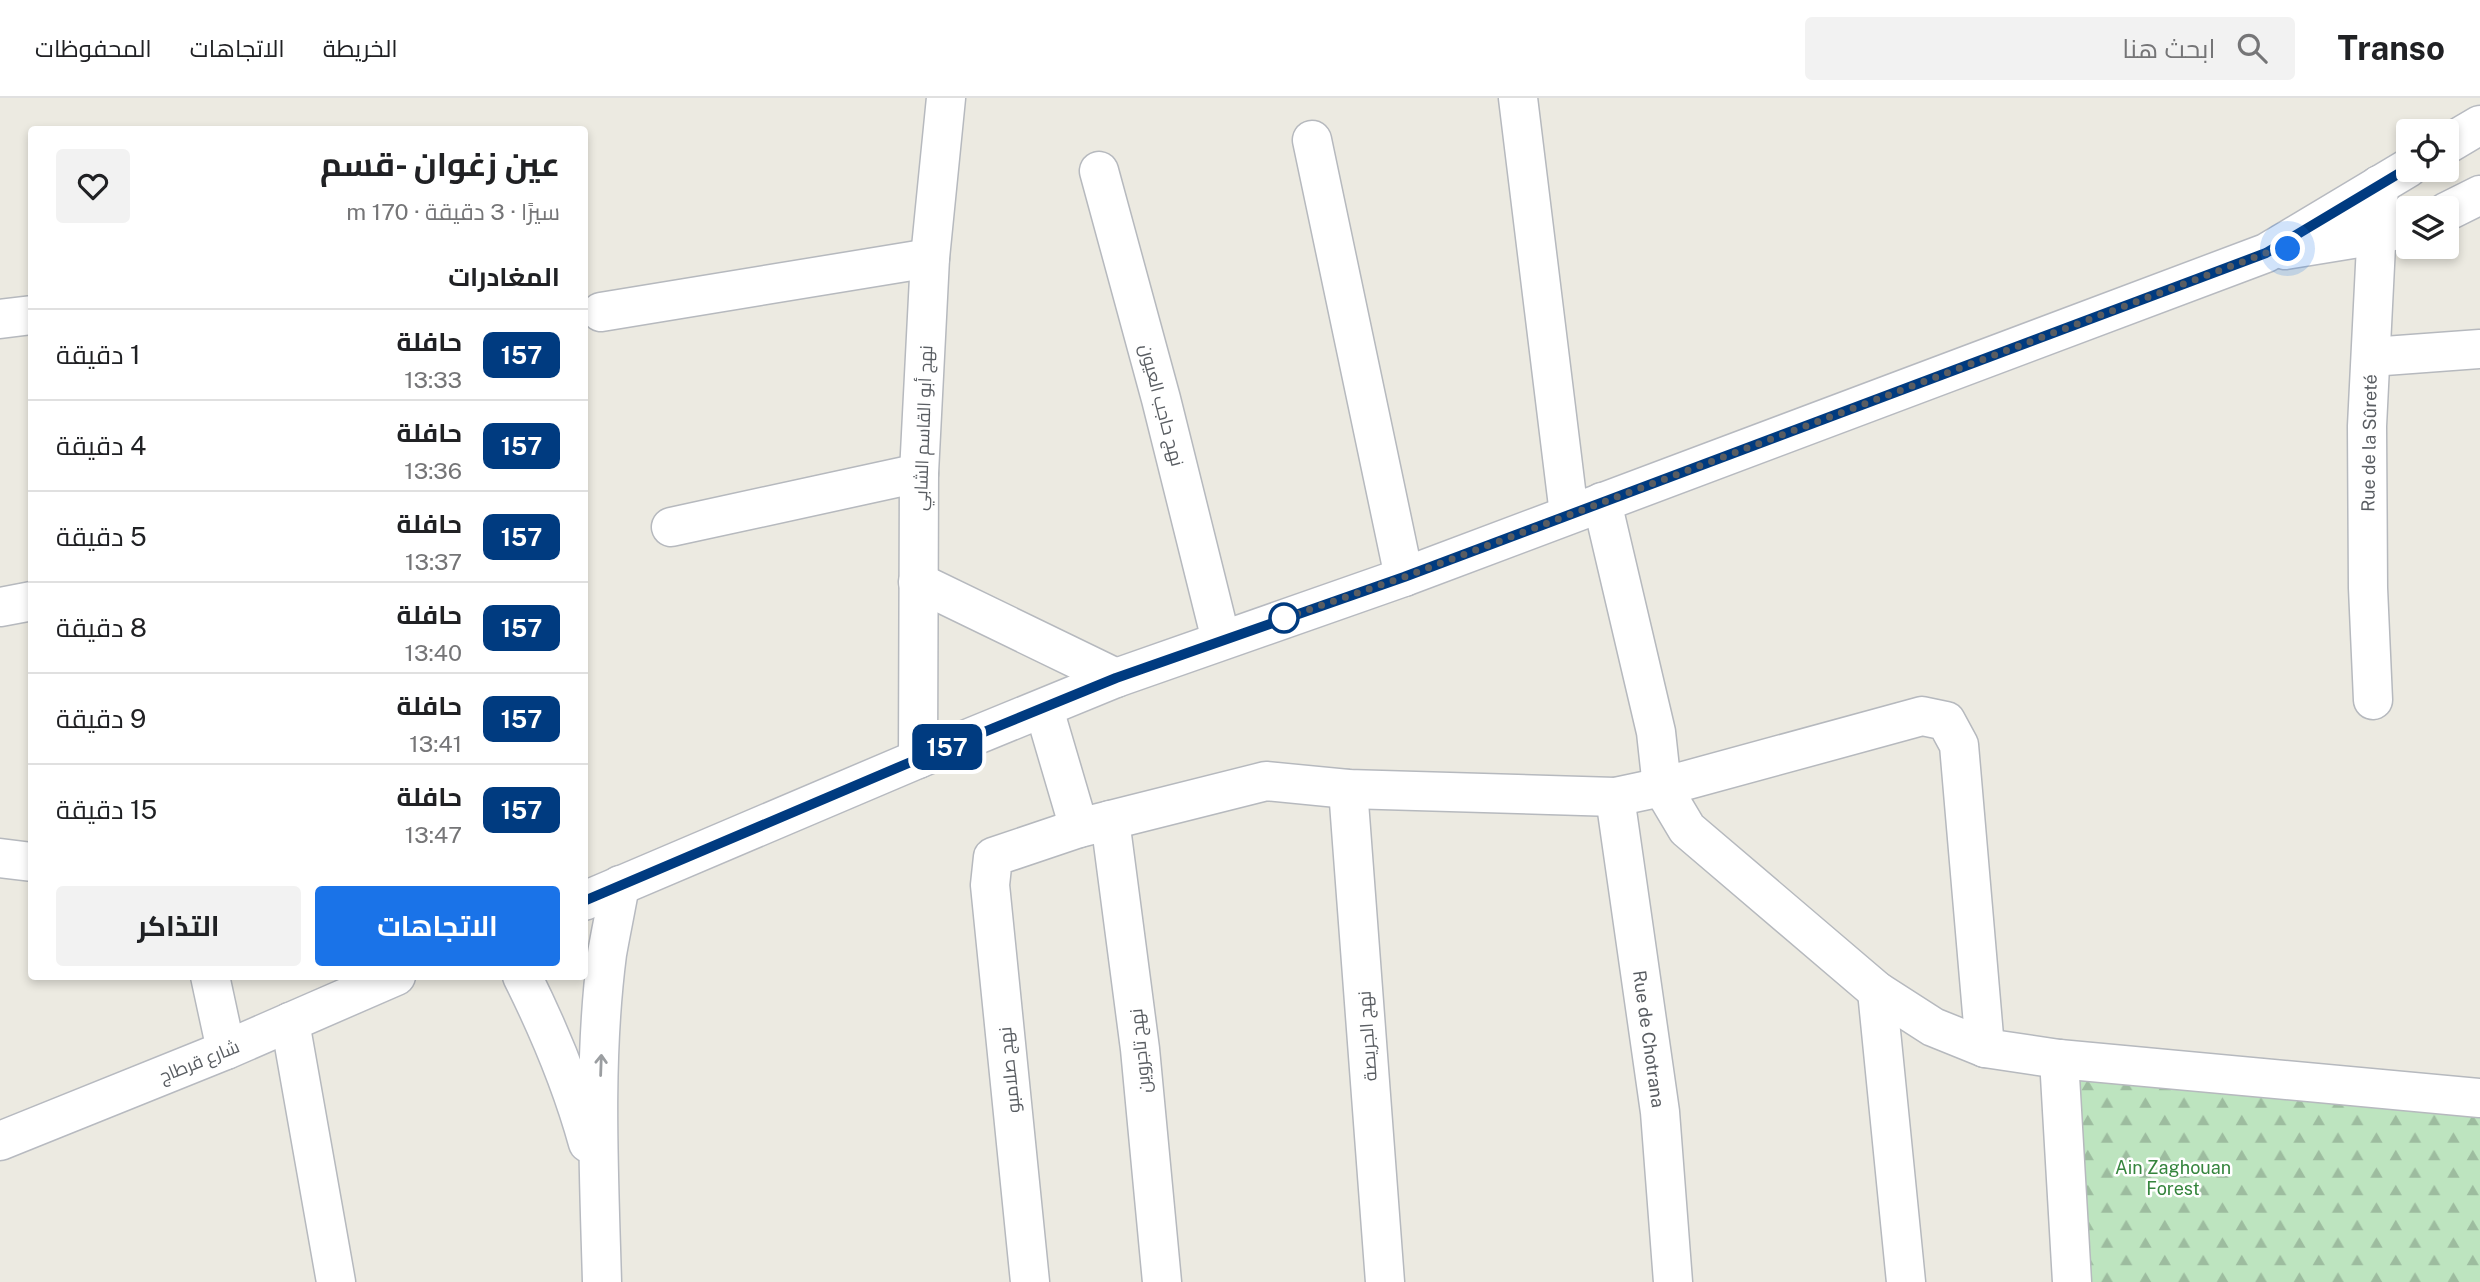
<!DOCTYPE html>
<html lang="ar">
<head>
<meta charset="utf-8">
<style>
	:root { --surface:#fff; --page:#f2f2f2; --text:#202124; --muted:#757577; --line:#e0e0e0; --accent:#1a73e8 }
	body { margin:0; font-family:"Public Sans",Cairo,sans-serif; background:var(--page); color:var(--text); direction:rtl; height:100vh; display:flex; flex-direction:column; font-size:26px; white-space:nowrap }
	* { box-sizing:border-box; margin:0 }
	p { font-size:23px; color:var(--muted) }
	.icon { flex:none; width:38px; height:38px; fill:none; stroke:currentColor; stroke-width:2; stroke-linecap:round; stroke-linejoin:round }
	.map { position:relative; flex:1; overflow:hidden; direction:ltr }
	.drawer { position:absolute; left:28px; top:28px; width:560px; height:854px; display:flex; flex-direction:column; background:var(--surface); border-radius:7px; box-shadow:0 4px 10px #0003; direction:rtl }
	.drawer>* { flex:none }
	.badge { padding:0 14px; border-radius:10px; font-size:24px; line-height:46px }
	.controls { position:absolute; left:2396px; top:21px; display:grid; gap:14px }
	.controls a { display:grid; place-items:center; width:63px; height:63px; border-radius:7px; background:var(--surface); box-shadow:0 4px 10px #0003; font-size:35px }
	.you { position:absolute; width:35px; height:35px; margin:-18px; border:5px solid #fff; border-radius:50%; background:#1a73e8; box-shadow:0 0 0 10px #1a73e833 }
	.map>.badge { position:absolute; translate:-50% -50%; box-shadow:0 0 0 4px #fff }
	h2 { padding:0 28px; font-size:26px; line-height:63px }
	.round { display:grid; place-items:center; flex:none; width:74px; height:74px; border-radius:7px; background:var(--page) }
	.summary { display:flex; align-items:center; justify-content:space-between; height:119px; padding:0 28px }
	h1 { font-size:33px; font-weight:700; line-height:52px }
	.action { display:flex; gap:14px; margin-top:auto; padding:14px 28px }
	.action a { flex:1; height:80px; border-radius:7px; background:var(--accent); color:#fff; font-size:28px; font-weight:700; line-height:80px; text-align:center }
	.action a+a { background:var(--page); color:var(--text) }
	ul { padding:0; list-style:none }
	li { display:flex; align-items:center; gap:21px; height:91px; padding:0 28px; border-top:2px solid var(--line) }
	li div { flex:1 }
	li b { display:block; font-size:26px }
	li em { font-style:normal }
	li .badge { min-width:77px; font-weight:700; text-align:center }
	header { display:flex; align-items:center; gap:42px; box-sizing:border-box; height:98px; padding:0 35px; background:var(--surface); border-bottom:2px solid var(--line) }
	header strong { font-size:33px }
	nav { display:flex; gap:38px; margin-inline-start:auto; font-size:24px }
	.search { width:490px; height:63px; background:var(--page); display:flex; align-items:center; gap:18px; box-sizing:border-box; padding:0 24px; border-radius:7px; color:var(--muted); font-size:26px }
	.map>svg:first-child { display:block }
</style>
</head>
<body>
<header>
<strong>Transo</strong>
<div class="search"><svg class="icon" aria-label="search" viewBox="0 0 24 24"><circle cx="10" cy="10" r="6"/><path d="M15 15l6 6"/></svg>ابحث هنا</div>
<nav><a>الخريطة</a><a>الاتجاهات</a><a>المحفوظات</a></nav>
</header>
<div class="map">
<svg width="2480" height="1184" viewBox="0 0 2480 1184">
	<defs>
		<pattern id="forest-firs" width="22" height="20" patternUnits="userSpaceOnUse" patternTransform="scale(1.75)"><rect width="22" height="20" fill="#bde4bf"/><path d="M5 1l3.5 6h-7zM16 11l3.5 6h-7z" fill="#9dbc9f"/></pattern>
	</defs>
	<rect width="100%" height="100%" fill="#eceae1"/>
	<polygon fill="url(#forest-firs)" points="2064,965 2480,1001 2480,1184 2072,1184"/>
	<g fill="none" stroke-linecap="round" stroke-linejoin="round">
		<g stroke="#b6b9be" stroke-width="41">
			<g id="street">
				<polyline points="1518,0 1569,416"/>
				<polyline points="1312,42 1404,479"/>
				<polyline points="1099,73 1161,301 1221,542"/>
				<polyline points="601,214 930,160"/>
				<polyline points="0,221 32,217"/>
				<polyline points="2371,259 2480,251"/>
				<polyline points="1602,404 1656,634 1662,689 1922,618 1946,623 1959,647 1985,950"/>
				<polyline points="671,429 919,375"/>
				<polyline points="918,484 1116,580"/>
				<polyline points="0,509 32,503"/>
				<polyline points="2373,602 2368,490 2367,328 2379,87"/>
				<polyline points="1044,611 1079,730"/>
				<polyline points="918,661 919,375 930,160 946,0"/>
				<polyline points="1348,691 1385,1184"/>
				<polyline points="1615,699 1660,1014 1673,1184"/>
				<polyline points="1110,722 1140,951 1162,1184"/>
				<polyline points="0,760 32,764"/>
				<polyline points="210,878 226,952"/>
				<polyline points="1877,893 1906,1184"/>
				<polyline points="290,924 336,1184"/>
				<polyline points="2059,961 2072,1184"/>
				<polyline points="1030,1184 990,787 993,759 1079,730 1266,683 1348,691 1615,699 1662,689 1687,731 1877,893 1933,929 1985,950 2059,961 2480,1000"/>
			</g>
		</g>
		<g stroke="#b7bac0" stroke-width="41">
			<g id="secondary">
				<polyline points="2446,47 2480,27"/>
				<polyline points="2446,114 2480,97"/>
				<polyline points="2285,152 2377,137 2408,129"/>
				<polyline points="584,803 918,661 1116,580 1404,479 2266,155 2408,70"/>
				<path d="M522 878C549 932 572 987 588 1045"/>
				<polyline points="0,1043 226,952 396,878"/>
				<path d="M602 1184C599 1076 593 963 607 856 611 833 616 810 620 787"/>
			</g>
		</g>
		<use href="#street" stroke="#fff" stroke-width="38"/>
		<use href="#secondary" stroke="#fff" stroke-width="38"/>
	</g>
	<defs><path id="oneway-shaft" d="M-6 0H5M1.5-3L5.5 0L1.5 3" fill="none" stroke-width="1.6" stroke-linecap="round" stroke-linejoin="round" transform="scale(1.75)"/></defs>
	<use stroke="#9b9ea1" href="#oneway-shaft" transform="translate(601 967) rotate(-88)"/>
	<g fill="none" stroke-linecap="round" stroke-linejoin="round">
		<g stroke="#fff" stroke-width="16">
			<polyline id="line" points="584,803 918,661 1116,580 1404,479 2266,155 2408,70"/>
		</g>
		<use href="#line" stroke="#003b80" stroke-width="10"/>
		<polyline stroke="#595d62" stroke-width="7" stroke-dasharray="0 12.6" points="1284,520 1273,524 1404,479 2266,155 2288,151"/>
	</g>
	<circle fill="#fff" stroke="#003b80" stroke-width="3.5" cx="1284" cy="520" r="14"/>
	<g text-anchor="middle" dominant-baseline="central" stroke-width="5" stroke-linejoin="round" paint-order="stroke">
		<g font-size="18" fill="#595d62" stroke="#fff">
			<text transform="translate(1162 307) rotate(75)">نهج حاجب العيون</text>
			<text transform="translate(923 330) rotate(-88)">نهج أبو القاسم الشابي</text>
			<text transform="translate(2369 345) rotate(-89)">Rue de la Sûreté</text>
			<text transform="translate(1367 938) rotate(-94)">نهج الجريصة</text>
			<text transform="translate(1649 941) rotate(82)">Rue de Chotrana</text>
			<text transform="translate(1140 953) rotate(-96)">نهج تاجروين</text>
			<text transform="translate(199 963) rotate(-22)">شارع قرطاج</text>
			<text transform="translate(1009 972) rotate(-96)">نهج صلامبو</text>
		</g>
		<g font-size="18" fill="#35853d" stroke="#fff">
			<text x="2173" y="1069">Ain Zaghouan<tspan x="2173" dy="21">Forest</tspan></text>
		</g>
	</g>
</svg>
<div class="controls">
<a><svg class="icon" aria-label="locate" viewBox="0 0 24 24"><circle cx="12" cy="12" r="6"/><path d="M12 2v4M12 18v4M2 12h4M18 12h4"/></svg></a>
<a><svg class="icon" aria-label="layers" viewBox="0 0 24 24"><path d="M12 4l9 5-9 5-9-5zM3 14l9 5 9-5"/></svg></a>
</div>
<div class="you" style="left:2288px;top:151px"></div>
<b class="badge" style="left:947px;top:649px;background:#003b80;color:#fff">157</b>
<section class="drawer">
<div class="summary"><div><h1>عين زغوان -قسم</h1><p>سيرًا · 3 دقيقة · 170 m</p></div><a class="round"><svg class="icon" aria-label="heart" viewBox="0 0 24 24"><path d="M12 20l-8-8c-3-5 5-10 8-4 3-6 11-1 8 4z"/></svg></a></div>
<h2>المغادرات</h2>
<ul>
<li><span class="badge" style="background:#003b80;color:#fff">157</span><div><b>حافلة</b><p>13:33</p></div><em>1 دقيقة</em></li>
<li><span class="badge" style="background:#003b80;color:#fff">157</span><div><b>حافلة</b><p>13:36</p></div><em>4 دقيقة</em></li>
<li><span class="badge" style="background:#003b80;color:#fff">157</span><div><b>حافلة</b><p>13:37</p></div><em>5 دقيقة</em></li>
<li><span class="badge" style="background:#003b80;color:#fff">157</span><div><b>حافلة</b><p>13:40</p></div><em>8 دقيقة</em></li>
<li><span class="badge" style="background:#003b80;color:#fff">157</span><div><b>حافلة</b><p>13:41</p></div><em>9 دقيقة</em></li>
<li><span class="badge" style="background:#003b80;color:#fff">157</span><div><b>حافلة</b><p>13:47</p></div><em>15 دقيقة</em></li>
</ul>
<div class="action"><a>الاتجاهات</a><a>التذاكر</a></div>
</section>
</div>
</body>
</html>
